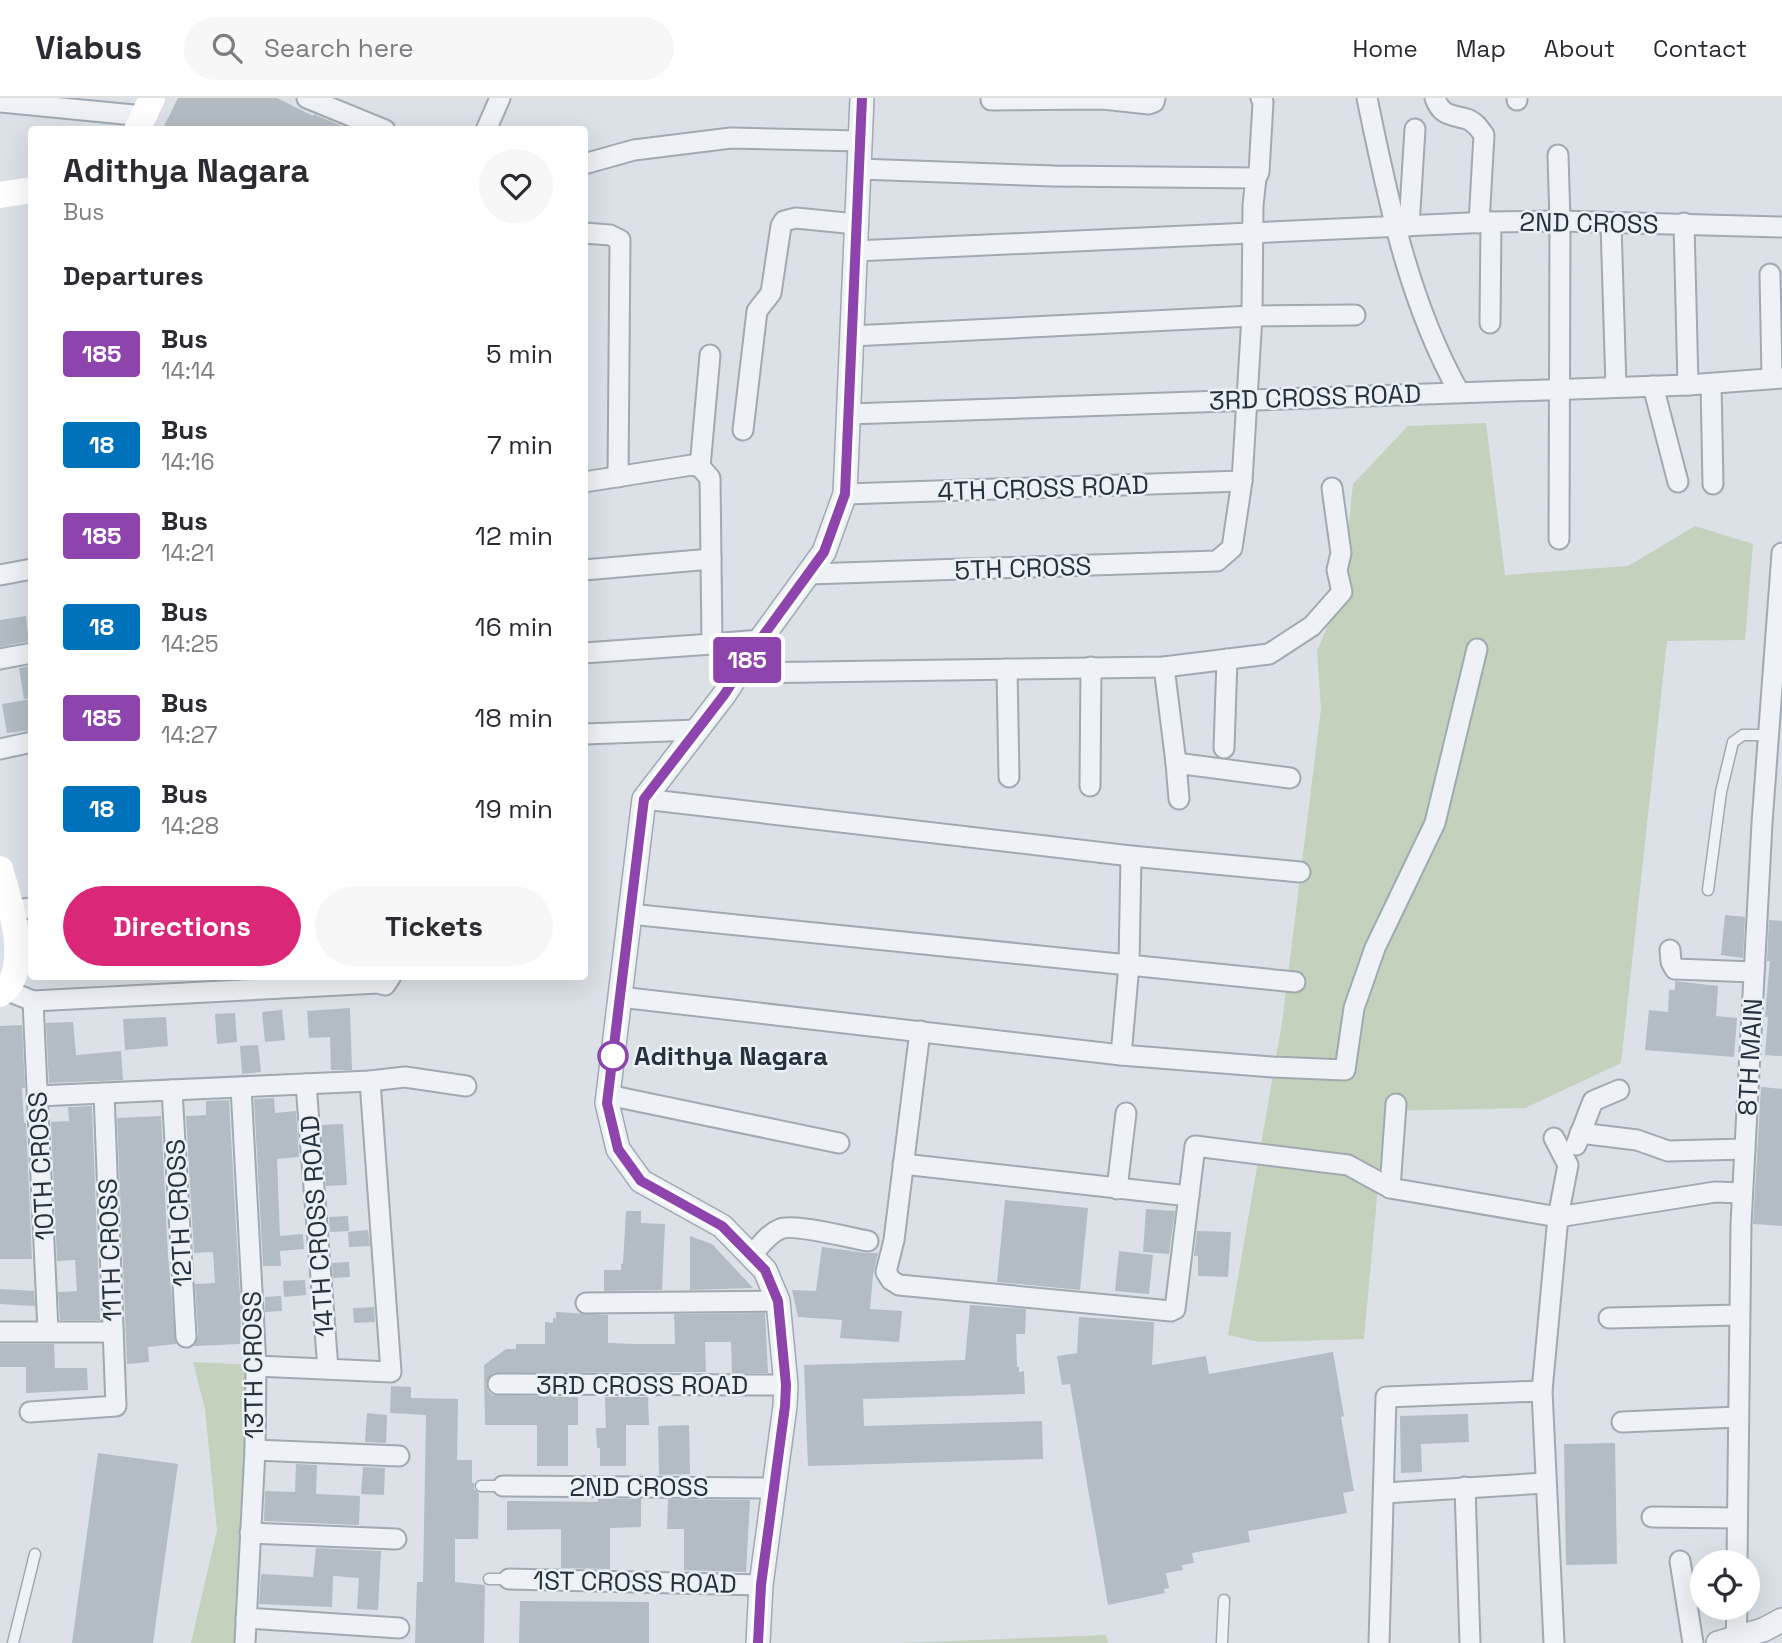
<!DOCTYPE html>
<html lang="en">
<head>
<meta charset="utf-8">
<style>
	:root { --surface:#fff; --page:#f7f7f7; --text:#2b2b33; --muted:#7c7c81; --line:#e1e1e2; --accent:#db2777 }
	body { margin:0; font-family:"Space Grotesk",sans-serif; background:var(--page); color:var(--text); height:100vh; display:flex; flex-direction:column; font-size:26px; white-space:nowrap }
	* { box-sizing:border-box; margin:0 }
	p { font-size:23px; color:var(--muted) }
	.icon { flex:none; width:38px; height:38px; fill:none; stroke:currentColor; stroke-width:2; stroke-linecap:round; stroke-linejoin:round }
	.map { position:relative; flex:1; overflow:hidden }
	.panel { position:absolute; left:28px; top:28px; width:560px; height:854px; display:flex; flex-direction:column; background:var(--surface); border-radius:7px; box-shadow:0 7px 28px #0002 }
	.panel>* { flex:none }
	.badge { padding:0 14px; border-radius:5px; font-size:24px; line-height:46px }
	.controls { position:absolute; left:1690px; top:1452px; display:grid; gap:14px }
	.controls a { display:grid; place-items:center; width:70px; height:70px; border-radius:50%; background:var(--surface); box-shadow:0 7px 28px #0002; font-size:35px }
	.map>.badge { position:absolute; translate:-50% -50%; box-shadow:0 0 0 4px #fff }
	h2 { padding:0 35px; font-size:26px; line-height:63px }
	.round { display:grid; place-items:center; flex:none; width:74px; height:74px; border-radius:37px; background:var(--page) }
	.overview { display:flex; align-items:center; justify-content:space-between; height:119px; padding:0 35px }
	h1 { font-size:33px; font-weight:600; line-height:52px }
	.action { display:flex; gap:14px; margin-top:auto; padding:14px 35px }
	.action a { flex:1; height:80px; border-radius:42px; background:var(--accent); color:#fff; font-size:28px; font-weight:600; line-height:80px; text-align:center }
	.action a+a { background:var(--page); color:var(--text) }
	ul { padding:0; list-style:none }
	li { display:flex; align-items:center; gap:21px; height:91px; padding:0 35px }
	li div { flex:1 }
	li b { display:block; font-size:26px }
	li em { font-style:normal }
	li .badge { min-width:77px; font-weight:700; text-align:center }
	header { display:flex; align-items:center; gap:42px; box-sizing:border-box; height:98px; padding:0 35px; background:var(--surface); border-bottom:2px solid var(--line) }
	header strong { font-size:33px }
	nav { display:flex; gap:38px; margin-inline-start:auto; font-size:24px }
	.search { width:490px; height:63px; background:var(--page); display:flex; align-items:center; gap:18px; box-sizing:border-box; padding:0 24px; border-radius:38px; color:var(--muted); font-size:26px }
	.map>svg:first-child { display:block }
</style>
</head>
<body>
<header>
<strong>Viabus</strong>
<div class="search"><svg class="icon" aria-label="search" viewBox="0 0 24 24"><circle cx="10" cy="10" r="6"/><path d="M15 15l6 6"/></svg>Search here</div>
<nav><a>Home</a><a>Map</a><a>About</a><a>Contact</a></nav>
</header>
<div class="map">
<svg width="1782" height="1545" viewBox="0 0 1782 1545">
	<rect width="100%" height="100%" fill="#dbe1e7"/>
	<g fill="#c4d1bc">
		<polygon points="1486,325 1505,477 1628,468 1695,428 1753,446 1745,542 1667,543 1621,965 1525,1010 1385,1013 1364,1241 1259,1244 1228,1237 1282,925 1321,611 1317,553 1342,494 1353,386 1408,328"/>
		<polygon points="193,1264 252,1267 236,1545 191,1545 217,1432 205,1311"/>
		<polygon points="1106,1537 1108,1545 898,1545"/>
	</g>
	<g fill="#b3bbc3">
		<polygon points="178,0 277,0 313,18 313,16 352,32 162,32"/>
		<polygon points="26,518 29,543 0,549 0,522"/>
		<polygon points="32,568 32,600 24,601 19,570"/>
		<polygon points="32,601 32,632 7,635 2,606"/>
		<polygon points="1725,817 1745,819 1743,860 1721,857"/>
		<polygon points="1769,822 1782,823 1782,958 1765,957 1768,919 1765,919 1769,872 1770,863 1767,863"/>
		<polygon points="1675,883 1718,888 1716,918 1737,920 1734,959 1645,952 1649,912 1668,914 1669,892 1675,892"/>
		<polygon points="350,910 352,972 331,972 330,939 309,940 307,913"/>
		<polygon points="282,912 285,942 265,944 262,914"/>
		<polygon points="235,915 237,944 217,946 215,916"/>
		<polygon points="166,919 168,948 125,952 123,921"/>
		<polygon points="73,924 76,957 121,953 123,982 49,985 46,925"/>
		<polygon points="22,927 25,990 22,990 24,1025 26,1025 32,1161 0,1161 0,928"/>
		<polygon points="258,947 261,974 242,976 240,948"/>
		<polygon points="1761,989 1782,991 1782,1128 1753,1126"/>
		<polygon points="274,1000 275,1015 296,1013 299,1059 277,1061 280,1138 303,1136 304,1151 280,1153 281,1168 263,1168 254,1001"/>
		<polygon points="229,1002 241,1216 240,1246 194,1248 198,1238 195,1186 215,1185 213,1154 194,1155 186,1018 206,1017 206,1003"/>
		<polygon points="92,1008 100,1222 60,1222 58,1194 77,1193 75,1162 57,1163 51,1024 69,1023 68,1009"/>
		<polygon points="161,1018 168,1157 176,1246 148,1249 149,1264 127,1266 117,1020"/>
		<polygon points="343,1026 347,1087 326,1088 321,1027"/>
		<polygon points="1005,1102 1088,1110 1080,1192 997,1184"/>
		<polygon points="1146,1111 1175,1113 1169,1156 1143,1154"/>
		<polygon points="626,1113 641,1113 641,1125 665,1126 662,1192 604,1193 604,1172 621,1172 621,1166 623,1166"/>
		<polygon points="348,1118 349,1133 330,1134 329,1119"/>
		<polygon points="368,1132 370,1148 349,1149 348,1134"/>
		<polygon points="1197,1133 1231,1134 1228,1179 1198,1178 1198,1158 1194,1158"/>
		<polygon points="690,1138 712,1146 753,1190 690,1192"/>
		<polygon points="822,1149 866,1155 878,1155 873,1177 870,1211 902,1213 899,1244 840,1240 842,1222 798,1219 792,1192 816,1193"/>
		<polygon points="1119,1153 1153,1157 1149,1196 1115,1193"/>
		<polygon points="349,1164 350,1179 333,1180 332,1165"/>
		<polygon points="305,1182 306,1197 284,1199 283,1183"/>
		<polygon points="0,1191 34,1193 35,1208 0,1206"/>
		<polygon points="281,1198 282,1213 265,1214 265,1199"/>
		<polygon points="970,1207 1026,1211 1025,1236 1016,1236 1017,1269 1019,1269 1019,1274 1024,1273 1025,1296 863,1301 864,1328 1042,1323 1043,1361 808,1368 804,1267 965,1262"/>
		<polygon points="374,1209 375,1224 354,1225 353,1210"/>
		<polygon points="556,1214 608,1217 608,1245 637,1246 675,1246 674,1216 765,1215 768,1275 732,1275 731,1244 705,1244 706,1274 493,1275 486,1285 488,1293 492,1297 578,1299 578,1327 568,1327 568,1368 537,1368 537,1327 485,1327 484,1267 506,1251 516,1251 516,1246 545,1246 545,1224 553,1225 553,1220 556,1220"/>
		<polygon points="1079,1219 1154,1224 1152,1267 1206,1258 1209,1276 1333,1254 1344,1318 1341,1319 1354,1393 1343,1395 1347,1415 1248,1433 1250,1444 1192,1455 1194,1465 1182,1467 1183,1472 1166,1475 1169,1490 1164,1491 1165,1495 1108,1507 1070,1286 1062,1287 1057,1258 1077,1255"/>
		<polygon points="0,1246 54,1246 55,1270 87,1270 88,1292 26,1295 26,1269 0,1269"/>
		<polygon points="391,1288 411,1289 411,1300 458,1301 457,1362 472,1362 472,1385 474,1385 474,1391 479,1395 478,1441 455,1441 455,1484 485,1487 484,1545 415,1545 417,1484 423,1484 426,1317 390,1315"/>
		<polygon points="605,1299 648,1299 649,1327 626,1327 626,1368 600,1368 600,1350 597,1350 596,1330 606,1330"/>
		<polygon points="367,1315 387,1317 386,1345 365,1344"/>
		<polygon points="1468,1316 1469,1344 1421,1346 1422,1374 1401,1375 1400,1318"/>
		<polygon points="689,1327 690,1376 659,1377 658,1328"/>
		<polygon points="1615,1345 1617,1466 1566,1467 1564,1346"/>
		<polygon points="98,1355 178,1366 153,1545 72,1545"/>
		<polygon points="296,1366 317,1367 316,1396 360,1398 359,1427 264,1423 265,1393 295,1394"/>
		<polygon points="363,1369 385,1370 384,1397 361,1396"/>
		<polygon points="598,1401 641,1401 641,1429 610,1430 610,1471 561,1470 561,1431 507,1432 507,1403 598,1404"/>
		<polygon points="668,1401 750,1402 746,1474 684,1472 684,1431 667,1431"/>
		<polygon points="316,1450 381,1453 378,1512 357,1511 359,1480 333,1478 332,1509 259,1506 261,1476 313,1479"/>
		<polygon points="520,1503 649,1504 649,1545 519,1545"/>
	</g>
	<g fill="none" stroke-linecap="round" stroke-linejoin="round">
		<g stroke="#a1a9b1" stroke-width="13">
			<g id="service">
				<polyline points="1708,792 1721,694 1733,644 1743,637 1769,637"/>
				<polyline points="481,1388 503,1388"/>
				<polyline points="489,1481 509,1481"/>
				<polyline points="13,1545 35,1456"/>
				<polyline points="1222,1545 1224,1502"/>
			</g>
		</g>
		<g stroke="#a1a9b1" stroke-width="23">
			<g id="minor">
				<polyline points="307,0 385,32"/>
				<path d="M1367 0C1388 101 1408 203 1459 294"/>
				<path d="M1435 0C1441 18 1452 17 1467 21 1475 24 1479 30 1484 37L1479 125"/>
				<polyline points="991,2 1103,1 1149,6 1154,4 1155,0"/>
				<polyline points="1517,2 1517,0"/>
				<polyline points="0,4 144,18"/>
				<polyline points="486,32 500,0"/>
				<polyline points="1558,57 1560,123 1559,441"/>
				<polyline points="584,66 634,52 731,40 860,43"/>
				<polyline points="1256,80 1259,74 1263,4 1261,0"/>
				<polyline points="1684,125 1688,287"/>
				<polyline points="1611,126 1616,289"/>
				<polyline points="1409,128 1415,31"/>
				<polyline points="584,135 610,137 620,142 618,379"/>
				<polyline points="855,153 1491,124 1560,123 1782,129"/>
				<polyline points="1770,176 1772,280"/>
				<polyline points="1490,225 1491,124"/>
				<polyline points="852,238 1252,218 1355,217"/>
				<polyline points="1711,286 1713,386"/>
				<polyline points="1653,288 1678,384"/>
				<polyline points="849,316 1688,287 1782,280"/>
				<polyline points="743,332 757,213 771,195 781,128 784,123 796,120 856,126"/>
				<polyline points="700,369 710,257"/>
				<polyline points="584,384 692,367 700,369 710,380 712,546 760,542"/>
				<polyline points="845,396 1242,383"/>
				<polyline points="584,472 711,461"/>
				<polyline points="809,476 1217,463 1232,450 1242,383 1252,218 1253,107 1256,80 1054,78 859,71"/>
				<polyline points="0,477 32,471"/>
				<polyline points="584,555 712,546"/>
				<polyline points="0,561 32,555"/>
				<polyline points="1164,569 1176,665"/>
				<polyline points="1007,571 1009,679"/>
				<polyline points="739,575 1164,569 1269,556 1312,528 1342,494 1337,472 1341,455 1332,390"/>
				<polyline points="584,636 697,632"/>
				<polyline points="1224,650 1227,561"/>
				<polyline points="0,651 32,644"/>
				<polyline points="1090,688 1091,569"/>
				<polyline points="644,701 1131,758 1300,774"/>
				<polyline points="1179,701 1176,665 1290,680"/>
				<polyline points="12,812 32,810"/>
				<polyline points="630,816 1295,884"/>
				<polyline points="1670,852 1671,864 1675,871 1754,874"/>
				<polyline points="0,887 6,892 33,903 378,885 385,887 391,878"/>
				<polyline points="620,899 1121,957 1273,969 1345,972 1354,910 1375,850 1435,725 1477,551"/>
				<polyline points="33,903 48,1233"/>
				<polyline points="920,933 894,1142 886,1174 891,1182 899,1187 1171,1213 1175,1211 1195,1048 1348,1067 1390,1090 1558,1119 1715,1094 1742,1095"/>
				<polyline points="1121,957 1129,867 1131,758"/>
				<polyline points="306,986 328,1271"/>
				<polyline points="241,989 256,1268 255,1352 245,1545"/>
				<polyline points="172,992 186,1239"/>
				<polyline points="608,997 839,1045"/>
				<polyline points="37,998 370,983 405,979 466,988"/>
				<polyline points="1580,1035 1637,1042 1668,1053 1745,1051"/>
				<polyline points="1576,1047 1593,1003 1619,992"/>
				<polyline points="903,1066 1189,1098"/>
				<polyline points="1390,1090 1396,1006"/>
				<polyline points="1117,1091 1126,1015"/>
				<path d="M751 1158C760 1148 768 1136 780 1131 793 1125 851 1140 868 1143"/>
				<polyline points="586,1205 778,1203"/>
				<polyline points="1609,1220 1739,1217"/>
				<polyline points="0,1234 113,1234"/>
				<polyline points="256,1268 391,1274 370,983"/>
				<polyline points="498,1286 786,1287"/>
				<polyline points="30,1314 116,1308 104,995"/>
				<polyline points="1622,1324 1738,1319"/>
				<polyline points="255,1352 399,1358"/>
				<polyline points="503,1388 775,1390"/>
				<polyline points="1465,1389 1470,1545"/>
				<polyline points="1384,1395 1545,1385"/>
				<polyline points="1652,1419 1737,1420"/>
				<polyline points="250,1435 396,1441"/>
				<polyline points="1680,1463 1693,1545"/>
				<polyline points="1737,1465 1741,1126 1762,725 1782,455"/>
				<polyline points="509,1481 761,1487"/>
				<polyline points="246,1520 399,1530"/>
				<polyline points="1736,1540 1737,1510"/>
				<polyline points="1379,1545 1386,1299 1542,1293"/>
				<polyline points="1554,1545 1542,1293 1558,1119 1568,1067 1554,1040"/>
			</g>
		</g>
		<g stroke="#a1a9b1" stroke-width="26">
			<g id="tertiary">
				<polyline points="758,1545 761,1487 785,1308 786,1287 778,1203 765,1172 722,1128 641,1083 618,1051 607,1005 644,701 724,597 760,542 824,454 845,396 862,0"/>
				<polyline points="1718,1545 1763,1532 1782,1522"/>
			</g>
		</g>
		<use href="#service" stroke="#eef1f5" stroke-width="10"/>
		<use href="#minor" stroke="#eef1f5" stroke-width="19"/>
		<use href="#tertiary" stroke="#eef1f5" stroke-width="23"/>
		<g stroke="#fff" stroke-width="26">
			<polyline points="137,32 152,0"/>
			<polyline points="0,97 32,92"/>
			<path d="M0 771C9 803 34 872 0 896"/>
		</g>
	</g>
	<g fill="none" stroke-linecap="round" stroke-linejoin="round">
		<g stroke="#fff" stroke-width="16">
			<polyline id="line" points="758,1545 761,1487 785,1308 786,1287 778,1203 765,1172 722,1128 641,1083 618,1051 607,1005 644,701 724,597 760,542 824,454 845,396 862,0"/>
		</g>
		<use href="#line" stroke="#8e44ad" stroke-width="10"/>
	</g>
	<circle fill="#fff" stroke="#8e44ad" stroke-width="3.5" cx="613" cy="958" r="14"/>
	<g text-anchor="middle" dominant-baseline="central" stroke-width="5" stroke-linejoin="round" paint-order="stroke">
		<g font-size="26" fill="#25313d" stroke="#ebf0f4">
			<text transform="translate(1589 125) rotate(1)">2ND CROSS</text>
			<text transform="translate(1315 299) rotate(-2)">3RD CROSS ROAD</text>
			<text transform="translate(1043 390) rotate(-2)">4TH CROSS ROAD</text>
			<text transform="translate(1023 470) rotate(-2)">5TH CROSS</text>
			<text transform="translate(1750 959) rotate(-87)">8TH MAIN</text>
			<text transform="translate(41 1068) rotate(-93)">10TH CROSS</text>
			<text transform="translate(179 1115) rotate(-93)">12TH CROSS</text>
			<text transform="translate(317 1128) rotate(-94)">14TH CROSS ROAD</text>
			<text transform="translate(110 1152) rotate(-92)">11TH CROSS</text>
			<text transform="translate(253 1267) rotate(-91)">13TH CROSS</text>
			<text x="642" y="1287">3RD CROSS ROAD</text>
			<text x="639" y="1389">2ND CROSS</text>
			<text transform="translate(635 1484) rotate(1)">1ST CROSS ROAD</text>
		</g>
		<g font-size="26" font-weight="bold" fill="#25313d" stroke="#ebf0f4" text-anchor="start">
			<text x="634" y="958">Adithya Nagara</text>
		</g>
	</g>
</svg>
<div class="controls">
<a><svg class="icon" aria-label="locate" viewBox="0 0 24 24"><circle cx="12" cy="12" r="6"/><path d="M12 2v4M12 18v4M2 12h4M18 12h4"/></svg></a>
</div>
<b class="badge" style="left:747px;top:562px;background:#8e44ad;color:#fff">185</b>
<section class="panel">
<div class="overview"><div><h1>Adithya Nagara</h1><p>Bus</p></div><a class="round"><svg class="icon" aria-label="heart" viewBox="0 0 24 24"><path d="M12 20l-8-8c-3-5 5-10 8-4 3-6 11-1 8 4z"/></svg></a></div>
<h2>Departures</h2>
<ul>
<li><span class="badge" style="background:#8e44ad;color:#fff">185</span><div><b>Bus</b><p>14:14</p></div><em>5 min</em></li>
<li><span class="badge" style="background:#0072bc;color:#fff">18</span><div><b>Bus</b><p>14:16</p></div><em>7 min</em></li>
<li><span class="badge" style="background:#8e44ad;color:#fff">185</span><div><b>Bus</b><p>14:21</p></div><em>12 min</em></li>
<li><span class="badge" style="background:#0072bc;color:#fff">18</span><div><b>Bus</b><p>14:25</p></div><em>16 min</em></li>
<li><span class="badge" style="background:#8e44ad;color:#fff">185</span><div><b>Bus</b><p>14:27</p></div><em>18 min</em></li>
<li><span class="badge" style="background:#0072bc;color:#fff">18</span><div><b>Bus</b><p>14:28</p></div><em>19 min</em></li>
</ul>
<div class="action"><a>Directions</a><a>Tickets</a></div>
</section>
</div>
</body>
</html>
